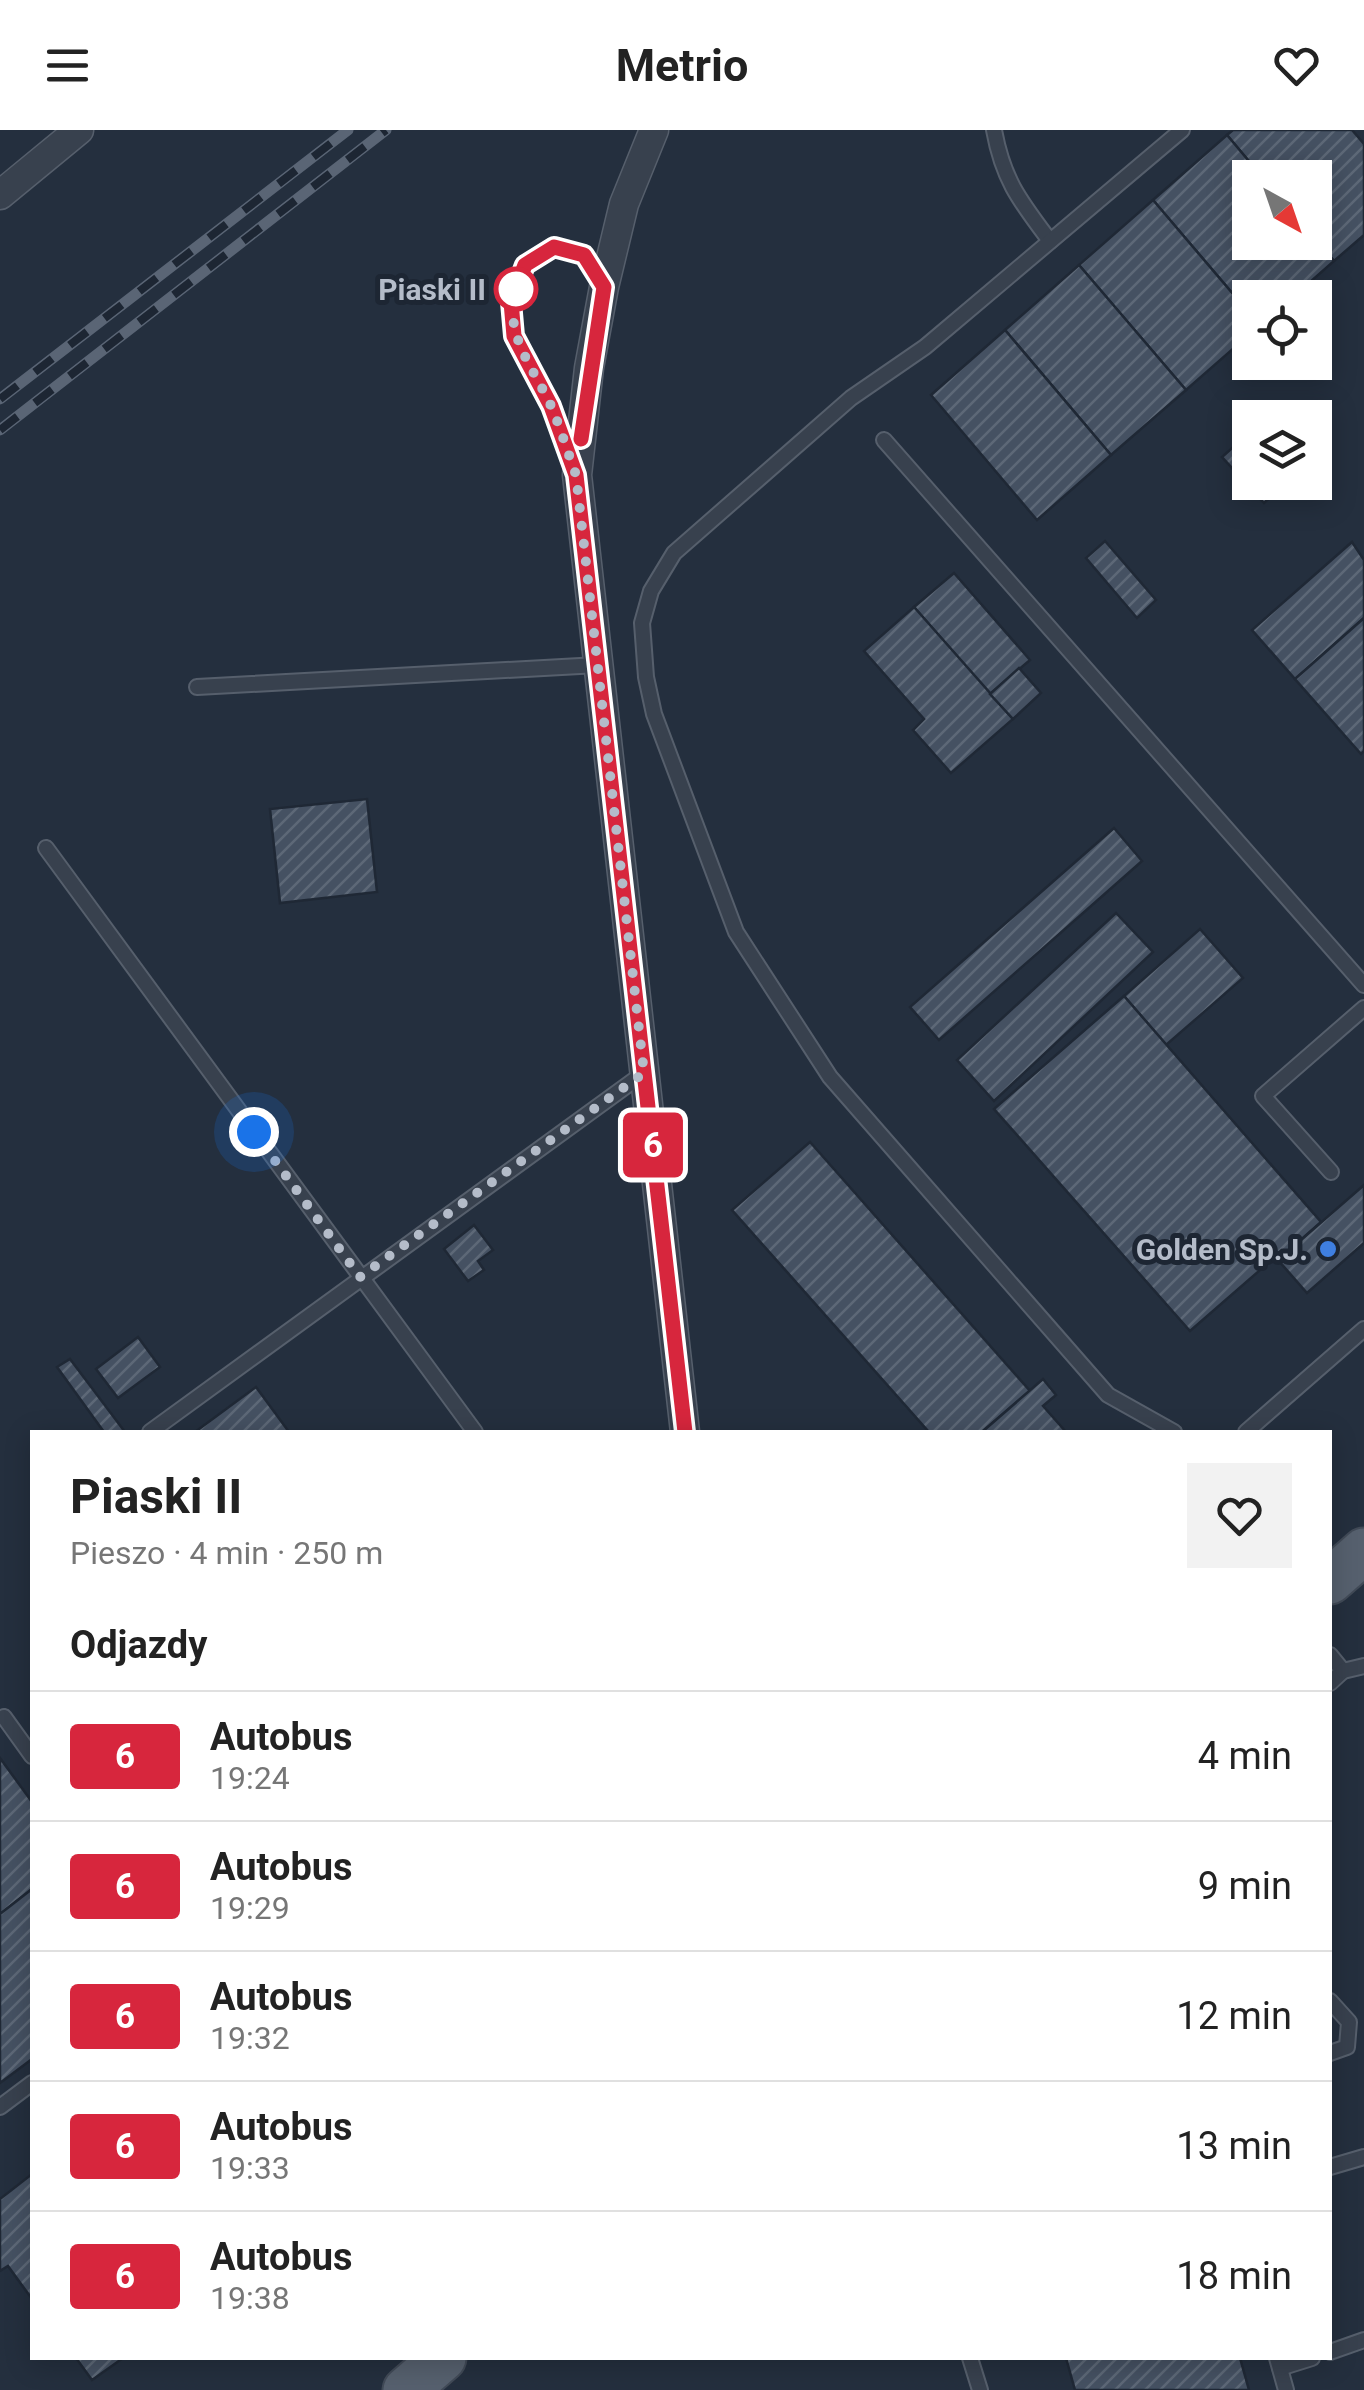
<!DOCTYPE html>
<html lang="pl">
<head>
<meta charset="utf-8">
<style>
	:root { --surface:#fff; --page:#f2f2f2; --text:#222; --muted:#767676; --line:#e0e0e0 }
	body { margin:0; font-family:Roboto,sans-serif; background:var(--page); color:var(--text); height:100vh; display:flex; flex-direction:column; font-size:38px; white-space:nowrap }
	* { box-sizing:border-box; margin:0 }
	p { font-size:32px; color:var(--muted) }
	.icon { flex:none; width:55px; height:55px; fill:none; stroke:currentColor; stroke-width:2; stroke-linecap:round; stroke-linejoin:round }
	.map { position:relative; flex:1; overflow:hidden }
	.drawer { position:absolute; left:30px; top:1300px; width:1302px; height:930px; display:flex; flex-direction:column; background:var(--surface); border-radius:0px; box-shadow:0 5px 25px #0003 }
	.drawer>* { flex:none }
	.badge { padding:0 20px; border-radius:8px; font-size:35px; line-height:65px }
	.needle { width:65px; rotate:140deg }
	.controls { position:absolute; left:1232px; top:30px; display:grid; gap:20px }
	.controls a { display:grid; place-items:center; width:100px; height:100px; border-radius:0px; background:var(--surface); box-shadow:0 5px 25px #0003; font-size:50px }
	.you { position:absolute; width:50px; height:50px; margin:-25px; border:8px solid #fff; border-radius:50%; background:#1a73e8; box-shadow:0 0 0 15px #1a73e833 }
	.map>.badge { position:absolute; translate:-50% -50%; box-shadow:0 0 0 5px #fff }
	h2 { padding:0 40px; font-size:38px; line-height:90px }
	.round { display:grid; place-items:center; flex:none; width:105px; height:105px; border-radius:0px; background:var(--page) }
	.head { display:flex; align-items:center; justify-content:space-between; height:170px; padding:0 40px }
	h1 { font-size:48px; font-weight:700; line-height:75px }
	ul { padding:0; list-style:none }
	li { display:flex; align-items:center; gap:30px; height:130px; padding:0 40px; border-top:2px solid var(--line) }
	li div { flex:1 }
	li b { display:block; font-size:38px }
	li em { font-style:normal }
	li .badge { min-width:110px; font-weight:700; text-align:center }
	header { display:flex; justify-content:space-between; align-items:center; height:130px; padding:0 40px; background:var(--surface); font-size:45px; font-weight:700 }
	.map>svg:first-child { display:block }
</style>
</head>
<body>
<header><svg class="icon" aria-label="menu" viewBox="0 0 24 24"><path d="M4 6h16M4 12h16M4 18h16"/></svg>Metrio<svg class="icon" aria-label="heart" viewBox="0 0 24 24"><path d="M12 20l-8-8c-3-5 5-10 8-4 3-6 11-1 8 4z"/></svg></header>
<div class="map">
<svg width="1364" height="2260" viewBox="0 0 1364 2260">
	<defs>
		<pattern id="building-hatch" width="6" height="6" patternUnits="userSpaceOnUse" patternTransform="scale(2.5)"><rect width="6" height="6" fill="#455162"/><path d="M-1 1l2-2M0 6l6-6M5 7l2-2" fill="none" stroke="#5d6877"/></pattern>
	</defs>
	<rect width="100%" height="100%" fill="#242f3e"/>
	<g fill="url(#building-hatch)" stroke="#1f2835" stroke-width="2.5">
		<polygon points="1233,0 1352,0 1364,14 1364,105 1334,131 1315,109 1315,48 1263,48 1227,5"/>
		<polygon points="1227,5 1263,48 1250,48 1250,112 1315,112 1315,109 1334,131 1292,168 1250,168 1250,184 1153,70"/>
		<polygon points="1153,70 1250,184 1250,204 1186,260 1079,135"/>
		<polygon points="1079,135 1186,260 1111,325 1005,200"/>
		<polygon points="1005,200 1111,325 1037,390 931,265"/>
		<polygon points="1250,302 1250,352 1287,352 1264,373 1222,327"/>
		<polygon points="1105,411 1156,470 1137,488 1086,428"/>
		<polygon points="1352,412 1364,430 1364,488 1295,549 1252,500"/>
		<polygon points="954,443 1030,530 990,564 914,477"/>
		<polygon points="914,477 1013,589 951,643 913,600 924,589 864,521"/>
		<polygon points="1364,488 1364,621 1361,624 1295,549"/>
		<polygon points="1019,538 1041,563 1013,589 990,564"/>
		<polygon points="367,669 377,762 280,773 270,679"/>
		<polygon points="1114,698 1142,731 939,910 910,877"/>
		<polygon points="1116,783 1153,822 994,971 957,930"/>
		<polygon points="1200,799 1243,848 1166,915 1124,866"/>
		<polygon points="1124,866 1321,1092 1278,1130 1275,1127 1190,1201 994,979"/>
		<polygon points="810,1012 1030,1261 982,1302 929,1302 732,1080"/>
		<polygon points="1364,1055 1364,1113 1307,1163 1278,1130"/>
		<polygon points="474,1095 493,1120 478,1131 484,1140 468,1151 444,1119"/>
		<polygon points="138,1207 160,1237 118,1268 96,1239"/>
		<polygon points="70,1229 125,1302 104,1302 57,1237"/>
		<polygon points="1043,1249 1056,1265 1043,1276 1066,1302 982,1302"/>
		<polygon points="256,1257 289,1302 195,1302"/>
		<polygon points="0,1628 32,1672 32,1759 0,1784"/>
		<polygon points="32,1759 32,1929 0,1953 0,1784"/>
		<polygon points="32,2044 32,2169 8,2136 0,2141 0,2069"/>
		<polygon points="76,2228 123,2228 92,2250"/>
		<polygon points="1066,2228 1240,2228 1249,2260 1075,2260"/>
	</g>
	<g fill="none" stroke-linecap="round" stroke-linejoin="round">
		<g stroke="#565f6c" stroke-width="18">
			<g id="service">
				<path d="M994 0C1003 50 1020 71 1050 111"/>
				<polyline points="884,310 1364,855"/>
				<polyline points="573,335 551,276 514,206 511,172 525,135 554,117 584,125 604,157"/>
				<polyline points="197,557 598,535"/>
				<polyline points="46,718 475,1302"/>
				<polyline points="1331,1042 1263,966 1364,878"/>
				<polyline points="150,1302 644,943"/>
				<polyline points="1174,1302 1108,1265 830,947 736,802 654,584 646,547 642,493 651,461 674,423 851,268 925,217 1182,0"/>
				<polyline points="1246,1302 1364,1199"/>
				<polyline points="1330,1525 1343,1541 1330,1553"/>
				<polyline points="1343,1541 1364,1536"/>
				<polyline points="4,1587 32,1626"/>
				<polyline points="1330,1871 1349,1892 1347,1917 1330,1923"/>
				<polyline points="0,1977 32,1953"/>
				<polyline points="1330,2037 1364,2027"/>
				<polyline points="1330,2222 1364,2210"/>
				<polyline points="970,2228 980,2260"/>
				<polyline points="1277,2228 1286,2260"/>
				<polyline points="1280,2238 1312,2228"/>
			</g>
		</g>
		<g stroke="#565f6c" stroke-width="31">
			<g id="minor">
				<polyline points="654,0 624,74 604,157 589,238 577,345 685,1302"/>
				<polyline points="0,65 79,0"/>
			</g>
		</g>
		<g stroke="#414a57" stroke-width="49">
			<g id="primary">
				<polyline points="1330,1451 1364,1421"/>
				<polyline points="406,2260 443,2228"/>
			</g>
		</g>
		<use href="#service" stroke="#38414e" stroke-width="14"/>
		<use href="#minor" stroke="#38414e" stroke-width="28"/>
		<use href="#primary" stroke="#56606e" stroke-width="45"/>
		<g stroke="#5a6575" stroke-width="11">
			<g id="rail">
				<polyline points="0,269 348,0"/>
				<polyline points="0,300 386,0"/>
			</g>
		</g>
		<use href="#rail" stroke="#1d2633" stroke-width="8" stroke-dasharray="22" stroke-linecap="butt"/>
	</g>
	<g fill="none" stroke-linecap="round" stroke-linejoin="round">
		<g stroke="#fff" stroke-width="22">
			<polyline id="line" points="581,309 604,157 584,125 554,117 525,135 511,172 514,206 551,276 576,345 685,1302"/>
		</g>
		<use href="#line" stroke="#d7263d" stroke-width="15"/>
		<path stroke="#b4bcc9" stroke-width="10" stroke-dasharray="0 18" d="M254 1002 360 1147 644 943 576 345C568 323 561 300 552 278 533 236 500 201 518 154L516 159"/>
	</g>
	<circle fill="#fff" stroke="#d7263d" stroke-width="5" cx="516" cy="159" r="20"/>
	<circle fill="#3f7fe0" stroke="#1d2633" stroke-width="4" cx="1328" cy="1119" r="10"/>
	<g text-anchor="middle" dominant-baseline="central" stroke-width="10" stroke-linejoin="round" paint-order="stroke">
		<g font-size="30" font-weight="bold" fill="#b4bcc9" stroke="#1d2633" text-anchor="end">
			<text x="486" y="159">Piaski II</text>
		</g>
		<g font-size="30" font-weight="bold" fill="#b4bcc9" stroke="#1d2633" text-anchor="end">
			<text x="1308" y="1119">Golden Sp.J.</text>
		</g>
	</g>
</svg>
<div class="controls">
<a><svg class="needle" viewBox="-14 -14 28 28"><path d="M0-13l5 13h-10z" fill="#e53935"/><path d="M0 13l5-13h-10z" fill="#767676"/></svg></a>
<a><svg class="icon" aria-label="locate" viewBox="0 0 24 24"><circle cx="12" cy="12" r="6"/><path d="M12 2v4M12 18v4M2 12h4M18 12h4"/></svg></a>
<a><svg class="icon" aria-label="layers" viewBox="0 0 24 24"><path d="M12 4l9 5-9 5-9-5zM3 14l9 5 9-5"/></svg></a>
</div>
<div class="you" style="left:254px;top:1002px"></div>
<b class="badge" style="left:653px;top:1015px;background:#d7263d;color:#fff">6</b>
<section class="drawer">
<div class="head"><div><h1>Piaski II</h1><p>Pieszo · 4 min · 250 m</p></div><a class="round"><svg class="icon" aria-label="heart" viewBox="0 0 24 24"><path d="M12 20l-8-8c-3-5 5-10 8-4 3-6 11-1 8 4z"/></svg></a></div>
<h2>Odjazdy</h2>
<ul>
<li><span class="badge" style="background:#d7263d;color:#fff">6</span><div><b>Autobus</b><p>19:24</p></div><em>4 min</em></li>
<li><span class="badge" style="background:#d7263d;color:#fff">6</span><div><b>Autobus</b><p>19:29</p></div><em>9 min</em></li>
<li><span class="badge" style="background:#d7263d;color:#fff">6</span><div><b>Autobus</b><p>19:32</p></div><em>12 min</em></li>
<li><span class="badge" style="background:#d7263d;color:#fff">6</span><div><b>Autobus</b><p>19:33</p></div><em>13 min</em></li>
<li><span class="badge" style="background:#d7263d;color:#fff">6</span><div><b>Autobus</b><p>19:38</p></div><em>18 min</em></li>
</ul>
</section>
</div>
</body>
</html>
